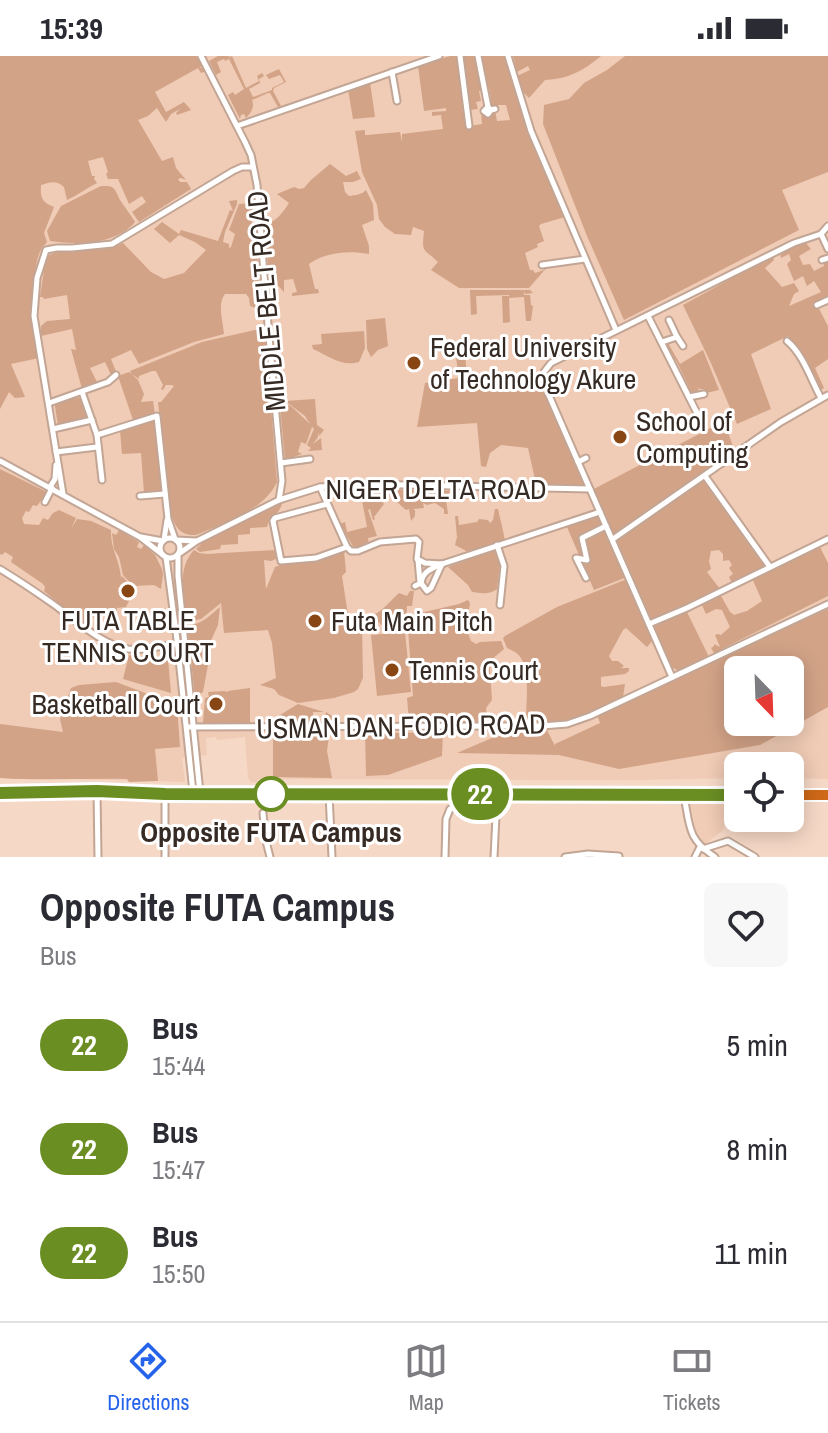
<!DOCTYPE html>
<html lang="en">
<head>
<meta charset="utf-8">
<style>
	:root { --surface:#fff; --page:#f7f7f7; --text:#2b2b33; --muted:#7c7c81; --line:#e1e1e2; --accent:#2563eb }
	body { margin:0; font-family:"Archivo Narrow",sans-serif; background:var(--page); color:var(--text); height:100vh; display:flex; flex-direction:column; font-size:30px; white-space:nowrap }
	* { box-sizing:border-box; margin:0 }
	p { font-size:26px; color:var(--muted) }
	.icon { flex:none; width:44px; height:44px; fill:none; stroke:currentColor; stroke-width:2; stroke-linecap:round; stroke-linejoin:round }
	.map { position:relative; height:801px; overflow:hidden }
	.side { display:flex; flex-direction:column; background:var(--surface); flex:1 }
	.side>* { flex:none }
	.badge { padding:0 16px; border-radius:26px; font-size:28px; line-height:52px }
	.needle { width:52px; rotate:157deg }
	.tools { position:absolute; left:724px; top:600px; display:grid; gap:16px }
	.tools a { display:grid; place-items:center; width:80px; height:80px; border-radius:12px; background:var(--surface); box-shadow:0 4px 20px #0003; font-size:40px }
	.map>.badge { position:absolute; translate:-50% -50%; box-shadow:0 0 0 4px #fff }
	.round { display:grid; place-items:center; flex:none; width:84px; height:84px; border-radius:12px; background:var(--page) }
	.head { display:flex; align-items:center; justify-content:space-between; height:136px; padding:0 40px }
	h1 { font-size:38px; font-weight:800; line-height:60px }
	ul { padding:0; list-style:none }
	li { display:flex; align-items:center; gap:24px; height:104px; padding:0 40px }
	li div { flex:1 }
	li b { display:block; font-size:30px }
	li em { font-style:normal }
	li .badge { min-width:88px; font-weight:700; text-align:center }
	.status { display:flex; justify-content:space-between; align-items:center; height:56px; padding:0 40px; background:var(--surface); direction:ltr }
	.status svg { height:22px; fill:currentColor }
	.dock { display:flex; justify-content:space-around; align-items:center; height:112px; border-top:2px solid var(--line); background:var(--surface); font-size:22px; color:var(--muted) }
	.dock a { display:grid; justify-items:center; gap:4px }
	.dock .selected { color:var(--accent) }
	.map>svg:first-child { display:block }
</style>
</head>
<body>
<div class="status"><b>15:39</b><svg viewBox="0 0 49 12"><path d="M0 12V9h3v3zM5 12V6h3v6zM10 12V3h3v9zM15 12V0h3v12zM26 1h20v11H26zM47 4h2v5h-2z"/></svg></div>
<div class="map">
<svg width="828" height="801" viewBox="0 0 828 801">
	<rect width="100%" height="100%" fill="#f6d8c6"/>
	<g fill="#f0cbb5" fill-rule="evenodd">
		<path d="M0 0H828V723L790 722V710H738V722L638 724 259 723 256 726H251L248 722 245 681 217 684 216 681 206 682 207 699 182 702 185 726 0 721ZM738 614H790V666H738Z"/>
		<polygon points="726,745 724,773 703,790 698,786 690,748"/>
	</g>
	<g fill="#d2a387" fill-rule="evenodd">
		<path d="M0 0H196L202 10 199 12 204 11 206 15 201 17 198 12 155 36 166 56 184 46 191 54 177 59 176 57 180 53 171 58 166 66 157 52 148 60 138 64 162 105 173 101 176 112 186 124 181 122 178 123 180 126H187L191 133 139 166 132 156 146 146 142 140 129 148 118 123H108L106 118 108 116 103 101 88 105 92 120H95L94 123 97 127C87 132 78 139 67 144L64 131C56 124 51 126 41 129 40 141 42 147 54 151L44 177 47 186C38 195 37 204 35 216 30 250 32 269 39 302L11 308 25 341 15 342 9 336 0 353Z"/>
		<path d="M218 0H230L228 2 232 0 246 32 259 25 257 20 262 17 264 20 259 23 260 27 249 33 253 41 272 34V32L284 26 280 19 269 23 266 19 279 13 286 26 274 32 273 35 281 50 278 51 270 37H268L252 44C255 51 251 57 246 62L244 58 241 59 240 63 228 39 233 36 235 39 244 33 229 3 225 5 224 3 217 6 221 16 216 19 209 5Z"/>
		<path d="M450 0H457L467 73H470V70L482 68 481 56H484L490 60 495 54 497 65 510 64 506 49H499L493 52 488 50V44L491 43 489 32H487L480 0H506C522 56 541 108 565 161L541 168 539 170 544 185 537 188 538 191 525 197 530 214H533L535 217 544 214V210H548L529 232H459L431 214 438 206C422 191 422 197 424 175L413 171 411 179 395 178 385 171 379 163 377 149 362 116 355 75 365 74V79H367L400 76 402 86V78L443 73 441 59 432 60V56L446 55V52L424 55 418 10Z"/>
		<polygon points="461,0 477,0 483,34 479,35 481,45 476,46 478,53 469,54"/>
		<path d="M513 0H601C583 15 568 23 545 24L529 42 524 37 517 20 530 14 528 10 517 16Z"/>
		<polygon points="625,0 828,0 828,116 782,134 799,174 624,264 587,180 543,68 544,49 569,43 584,27 607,14"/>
		<polygon points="370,26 375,61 353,63 348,33"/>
		<path d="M330 108 346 120 357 115 361 123 353 126H343L345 136 349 140C356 139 361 139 366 134L373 148 374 164 362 169 369 190V198C348 194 326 196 309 208L315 233H318L319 237 292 240V237L297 236 293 223 284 224V236L269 220 264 168C276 167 283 156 289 147L277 138 294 131 299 133 304 132 311 124Z"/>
		<path d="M101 130C118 129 114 135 122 147 126 153 131 159 135 166 115 189 78 189 50 185L47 175 61 150Z"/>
		<path d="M237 144V148L225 176 223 186 229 188V192L231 191 235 178 229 174 239 148 252 147 255 162 251 163 252 168H255L261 250 255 252 250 250 249 242 246 238H225C217 247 223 266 224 278L194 286 139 308 131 294 111 303 117 318 112 321 105 306 90 312 98 328 82 333 71 293 76 294 72 273 41 280V270L47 265 70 263 67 239 44 243 43 241H40L46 201C67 187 99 201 123 187L151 216 164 223 184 217 206 194 195 186 179 179 170 187 154 173 162 166 179 178 181 174 218 185 230 154 233 155 229 145Z"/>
		<polygon points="805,186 811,193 799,200 803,209 810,208 814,215 824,210 824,206 828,205 828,241 812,250 817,249 828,270 828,303 815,312 824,332 820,334 788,280 751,298 771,353 737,368 710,305 683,249 772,200 774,204 765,212 782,231 794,227 799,235 794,238 789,250 821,236 814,225 807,230 803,220 794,225 787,208 791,204 789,198 781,202 780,196"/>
		<polygon points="470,234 530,234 533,237 525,238 524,235 524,239 530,239 531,249 533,250 531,265 526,265 524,241 509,242 510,266 503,267 502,240 509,240 509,239 476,240 477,258 471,259"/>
		<polygon points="385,262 388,290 378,294 371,301 367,293 366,264"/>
		<path d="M264 272 266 280 262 283V286H266V290L277 426C264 455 223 467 196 479 178 480 174 468 170 454L158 346H161L174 330 172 329H166L163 334 161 333 163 329 156 315H152L139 320V323L132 318 138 324 144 338 141 346 153 345 155 359 133 364 118 320 129 316 132 318 130 315 202 286Z"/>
		<path d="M364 275 365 292 359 306C341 311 329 300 313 293L312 289 322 288 321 278Z"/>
		<polygon points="668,287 680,308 703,294 719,334 706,337 703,333 699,333 698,330 699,337 697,339 692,338 678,308 665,288"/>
		<polygon points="465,294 467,324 484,328 504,325 520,332 540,323 585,429 536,428 528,392 501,389 490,397 486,411 481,410 477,367 417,371 425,327 459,322 455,295"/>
		<polygon points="74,341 80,342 88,362 58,370 55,350 56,347"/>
		<polygon points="315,343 317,369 324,374 319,380 318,376 318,381 313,388 321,382 322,394 308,395 311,392 307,389 314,373 312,371 306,388 301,386 298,396 302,398 285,404 280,348 283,346 292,351 310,368 305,360 285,345"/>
		<polygon points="155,364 162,435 144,437 141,397 122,398 120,374"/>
		<polygon points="724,365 734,393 660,450 613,482 590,435"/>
		<path d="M0 413 47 436 37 450 33 449 29 456 26 455 22 462 24 468 39 469 43 462 48 464 53 457 59 454 76 462 71 473 77 463 91 465 111 474C110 492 120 505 121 522L122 520 131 530 118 532 119 539H130L131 541 126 551 117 552 115 564 108 562 101 555 87 567 68 555 70 551 67 554 44 535 45 531 43 528 11 506 13 501 5 496 2 499 0 498Z"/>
		<polygon points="704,423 766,510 732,527 729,521 733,518 729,512 732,509 729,504 723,505 723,498 719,494 711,495 709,505 711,513 707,516 720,533 650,564 615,484"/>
		<polygon points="364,432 413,434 416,437 415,434 450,435 447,442 426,445 446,444 448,458 444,458 444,453 435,447 427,449 423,447 424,452 412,453 415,454 415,460 411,465 409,453 406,454 389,439 384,445 379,442 384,448 374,461 375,463 373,464 370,453 368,454 377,480 368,482 369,490 359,493 354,492 340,468 345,466 347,476 367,471 362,444 352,445 350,433"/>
		<path d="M282 447C280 459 270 458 267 471L250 472V478L238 479V488L221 489 220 493 200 496 196 493 203 486Z"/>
		<path d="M495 453H498C500 463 503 473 505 485L470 497 455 489 457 481 455 460H458L459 469 477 466 479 463 488 464 490 467 493 464Z"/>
		<polygon points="599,458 627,521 594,534 567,471"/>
		<polygon points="119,474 139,486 137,491 141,493 144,489 155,499 162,513 163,518 161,533 154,529 133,530 123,519 119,501 114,493 112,477 116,479"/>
		<polygon points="820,491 828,507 828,540 722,593 722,596 715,599 711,592 714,590 714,588 720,591 715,579 718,578 721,579 730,571 722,554 716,553 706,558 701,547 720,538 730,556 734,559 747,555 762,545 752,522"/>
		<path d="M194 494 199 497 207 498 275 494 276 503 271 505 264 504 266 533 275 511 283 508 312 505 344 494 346 516 342 520 350 572 362 571 363 622 358 633 354 636 334 642 298 647 279 639 274 633 260 629 276 622 272 587 268 574 224 577 221 547 201 563 187 566C184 542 176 513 194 494Z"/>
		<path d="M494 494 500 508 497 533C490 539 480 537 472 536L468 529 448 511Z"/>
		<path d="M627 523 653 584 647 591 626 572 623 574 609 600 612 605H618L624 610 621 612H629V615L625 618 601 621V630L604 631 625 628 623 641 571 665 528 666 526 664C526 646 530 621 522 604 519 597 513 595 507 592L503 582 505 580 557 551Z"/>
		<path d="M410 535H414L412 550H407L406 570 397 574 389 575 388 567 381 569 379 566 372 571 369 568 368 560C380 559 389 546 399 537L407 540Z"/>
		<polygon points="468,544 470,547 469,554 477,571 468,577 471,585 476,588 480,586 501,585 504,593 491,604 490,614 492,644 486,652 487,661 481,667 409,665 407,642 413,640 407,560 459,548"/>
		<path d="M220 551 218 569 209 589 208 609 203 636 195 641 187 568C200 571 210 559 220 551Z"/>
		<path d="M828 553V651L760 689 619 713 559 699 457 697 513 673 546 672 555 690V688L600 667 597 658ZM738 614H790V666H738Z"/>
		<polygon points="686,554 709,601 679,615 671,611 652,570"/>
		<polygon points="405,576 411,636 377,640 371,579"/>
		<polygon points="129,599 168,603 171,637 123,623"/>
		<path d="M116 626 177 649 180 691 155 693 158 725 129 726 127 723C85 722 42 725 0 722V668L63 676 60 663 71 632 79 629Z"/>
		<polygon points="250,632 250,669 203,667 205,642 209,641 208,636 224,635 228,636 228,635"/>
		<polygon points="298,648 324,656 313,656 313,665 325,665 326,656 346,669 262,670"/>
		<polygon points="330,673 327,695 332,722 273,721 273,676"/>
		<polygon points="365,674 389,677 443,676 442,700 388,719 366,720"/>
	</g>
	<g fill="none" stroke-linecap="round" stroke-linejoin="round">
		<g stroke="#c2a594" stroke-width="9">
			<g id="street">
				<polyline points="201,0 245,86 251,99 257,129 268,269 282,425 279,444"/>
				<polyline points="460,0 469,70"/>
				<polyline points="478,0 488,51"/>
				<polyline points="508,0 531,75 616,274"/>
				<polyline points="392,16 397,45"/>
				<polyline points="491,54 488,58 484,55 488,51 491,54 495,53"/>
				<polyline points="237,70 439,0"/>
				<polyline points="821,178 828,193"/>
				<polyline points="822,204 828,202"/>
				<polyline points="542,209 585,203"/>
				<polyline points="817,249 828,244"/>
				<polyline points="648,260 700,363"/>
				<polyline points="669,264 677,281"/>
				<path d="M787 285C803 298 811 324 821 342"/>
				<polyline points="662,286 677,281 683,290"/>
				<polyline points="82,336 97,379 102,424"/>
				<polyline points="689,341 704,338"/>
				<polyline points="49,347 108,326 116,319"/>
				<polyline points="53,373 92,364"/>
				<polyline points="97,379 157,360 168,463 175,483"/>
				<polyline points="56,396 97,391"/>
				<polyline points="0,405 140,481 163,499"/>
				<polyline points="578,406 586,402"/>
				<polyline points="281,407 310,403"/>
				<polyline points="705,420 770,511"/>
				<polyline points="50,431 55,423 56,409"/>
				<polyline points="320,431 347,491 351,495 358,495 380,486 416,483 419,486 417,503 425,507 442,508 600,456"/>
				<polyline points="63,438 34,260 37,222 46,194 57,192 72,192 112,188 233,115 242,111 253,111"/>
				<polyline points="140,440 165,438"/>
				<polyline points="45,446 52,432"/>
				<polyline points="327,448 275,462 273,465 281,505 316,502 347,491"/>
				<polyline points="141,481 163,485"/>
				<circle cx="170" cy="492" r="10"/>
				<polyline points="613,483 781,366 828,339"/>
				<polyline points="164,484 167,464"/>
				<polyline points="176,484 196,485"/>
				<polyline points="497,489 504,510 500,549"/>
				<polyline points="180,497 197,485 279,444 320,431 360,428 590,433"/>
				<polyline points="178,499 178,520 200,737"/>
				<polyline points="166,501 177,584 193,736"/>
				<polyline points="418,504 420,526"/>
				<path d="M0 513C18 524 36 536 53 548 74 563 102 589 128 593 147 595 166 589 185 586"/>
				<polyline points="586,522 576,502 587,504 582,482 606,470"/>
				<path d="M421 527C423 515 431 513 441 508"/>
				<polyline points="415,530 421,527 427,535 431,532 442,508"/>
				<polyline points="649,568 687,552 828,483"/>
				<polyline points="672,621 544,328 544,316 551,307 794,187 821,178 828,170"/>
				<polyline points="187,671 542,670 567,668 590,660 828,548"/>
				<polyline points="97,735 98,801"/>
				<polyline points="329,738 332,801"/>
				<path d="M684 740C690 770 687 783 715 801"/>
				<polyline points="473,742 484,750 495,762"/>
				<polyline points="263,757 265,781 270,801"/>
				<polyline points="703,793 728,785 755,801"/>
				<polyline points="165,801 165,739"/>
				<polyline points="445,801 446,763 450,753 475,744"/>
				<polyline points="494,801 497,739"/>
				<polyline points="565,801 588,798 619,800"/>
				<polyline points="695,801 700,791"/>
			</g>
		</g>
		<g stroke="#fff" stroke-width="14">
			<g id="highway">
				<polyline points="0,737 97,735 165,738 738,739"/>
				<polyline points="790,739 828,739"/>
			</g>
		</g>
		<use href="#street" stroke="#fff" stroke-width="5"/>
		<use href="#highway" stroke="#ce6918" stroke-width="10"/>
	</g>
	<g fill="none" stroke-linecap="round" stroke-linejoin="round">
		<g stroke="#fff" stroke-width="18">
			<polyline id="line" points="0,737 97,735 165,738 738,739"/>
		</g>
		<use href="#line" stroke="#6b8e23" stroke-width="12"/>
	</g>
	<g fill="#884614" stroke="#fff" stroke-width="3">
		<circle cx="414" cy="307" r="8"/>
		<circle cx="620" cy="381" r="8"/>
		<circle cx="128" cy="535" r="8"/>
		<circle cx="315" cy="565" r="8"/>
		<circle cx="392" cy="614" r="8"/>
		<circle cx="216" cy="648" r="8"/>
	</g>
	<circle fill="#fff" stroke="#6b8e23" stroke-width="4" cx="271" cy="738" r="16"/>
	<g text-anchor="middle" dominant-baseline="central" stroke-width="6" stroke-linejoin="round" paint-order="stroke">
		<g font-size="28" fill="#362b24" stroke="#fff">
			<text transform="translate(266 245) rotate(-95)">MIDDLE BELT ROAD</text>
			<text x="436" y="433">NIGER DELTA ROAD</text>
			<text transform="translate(401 670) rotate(-1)">USMAN DAN FODIO ROAD</text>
		</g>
		<g font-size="28" fill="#362b24" stroke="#fff" text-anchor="start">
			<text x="430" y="291">Federal University<tspan x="430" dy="32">of Technology Akure</tspan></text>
			<text x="636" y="365">School of<tspan x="636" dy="32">Computing</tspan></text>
			<text x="128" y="564" text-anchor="middle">FUTA TABLE<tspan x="128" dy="32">TENNIS COURT</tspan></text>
			<text x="331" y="565">Futa Main Pitch</text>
			<text x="408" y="614">Tennis Court</text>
			<text x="200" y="648" text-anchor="end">Basketball Court</text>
		</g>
		<g font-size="28" font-weight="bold" fill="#362b24" stroke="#fff">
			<text x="271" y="776">Opposite FUTA Campus</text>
		</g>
	</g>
</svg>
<div class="tools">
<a><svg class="needle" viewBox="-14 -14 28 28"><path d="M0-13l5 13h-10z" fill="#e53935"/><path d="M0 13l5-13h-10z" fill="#7c7c81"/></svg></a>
<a><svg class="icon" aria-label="locate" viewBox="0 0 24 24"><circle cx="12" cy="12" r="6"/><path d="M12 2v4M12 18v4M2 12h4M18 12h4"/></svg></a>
</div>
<b class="badge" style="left:480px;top:738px;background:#6b8e23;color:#fff">22</b>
</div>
<section class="side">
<div class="head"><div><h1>Opposite FUTA Campus</h1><p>Bus</p></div><a class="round"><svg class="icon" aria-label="heart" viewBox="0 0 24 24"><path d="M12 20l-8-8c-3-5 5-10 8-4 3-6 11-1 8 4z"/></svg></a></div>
<ul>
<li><span class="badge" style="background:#6b8e23;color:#fff">22</span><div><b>Bus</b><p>15:44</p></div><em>5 min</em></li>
<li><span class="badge" style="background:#6b8e23;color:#fff">22</span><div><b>Bus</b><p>15:47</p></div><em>8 min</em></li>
<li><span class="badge" style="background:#6b8e23;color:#fff">22</span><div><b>Bus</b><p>15:50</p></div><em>11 min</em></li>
</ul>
</section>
<nav class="dock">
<a class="selected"><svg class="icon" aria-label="directions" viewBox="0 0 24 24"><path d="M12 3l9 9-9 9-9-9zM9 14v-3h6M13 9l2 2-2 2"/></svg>Directions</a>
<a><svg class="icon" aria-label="map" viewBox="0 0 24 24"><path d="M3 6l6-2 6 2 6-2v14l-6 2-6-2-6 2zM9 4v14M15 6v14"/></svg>Map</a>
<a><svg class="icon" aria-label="tickets" viewBox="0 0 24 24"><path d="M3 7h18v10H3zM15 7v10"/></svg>Tickets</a>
</nav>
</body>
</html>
